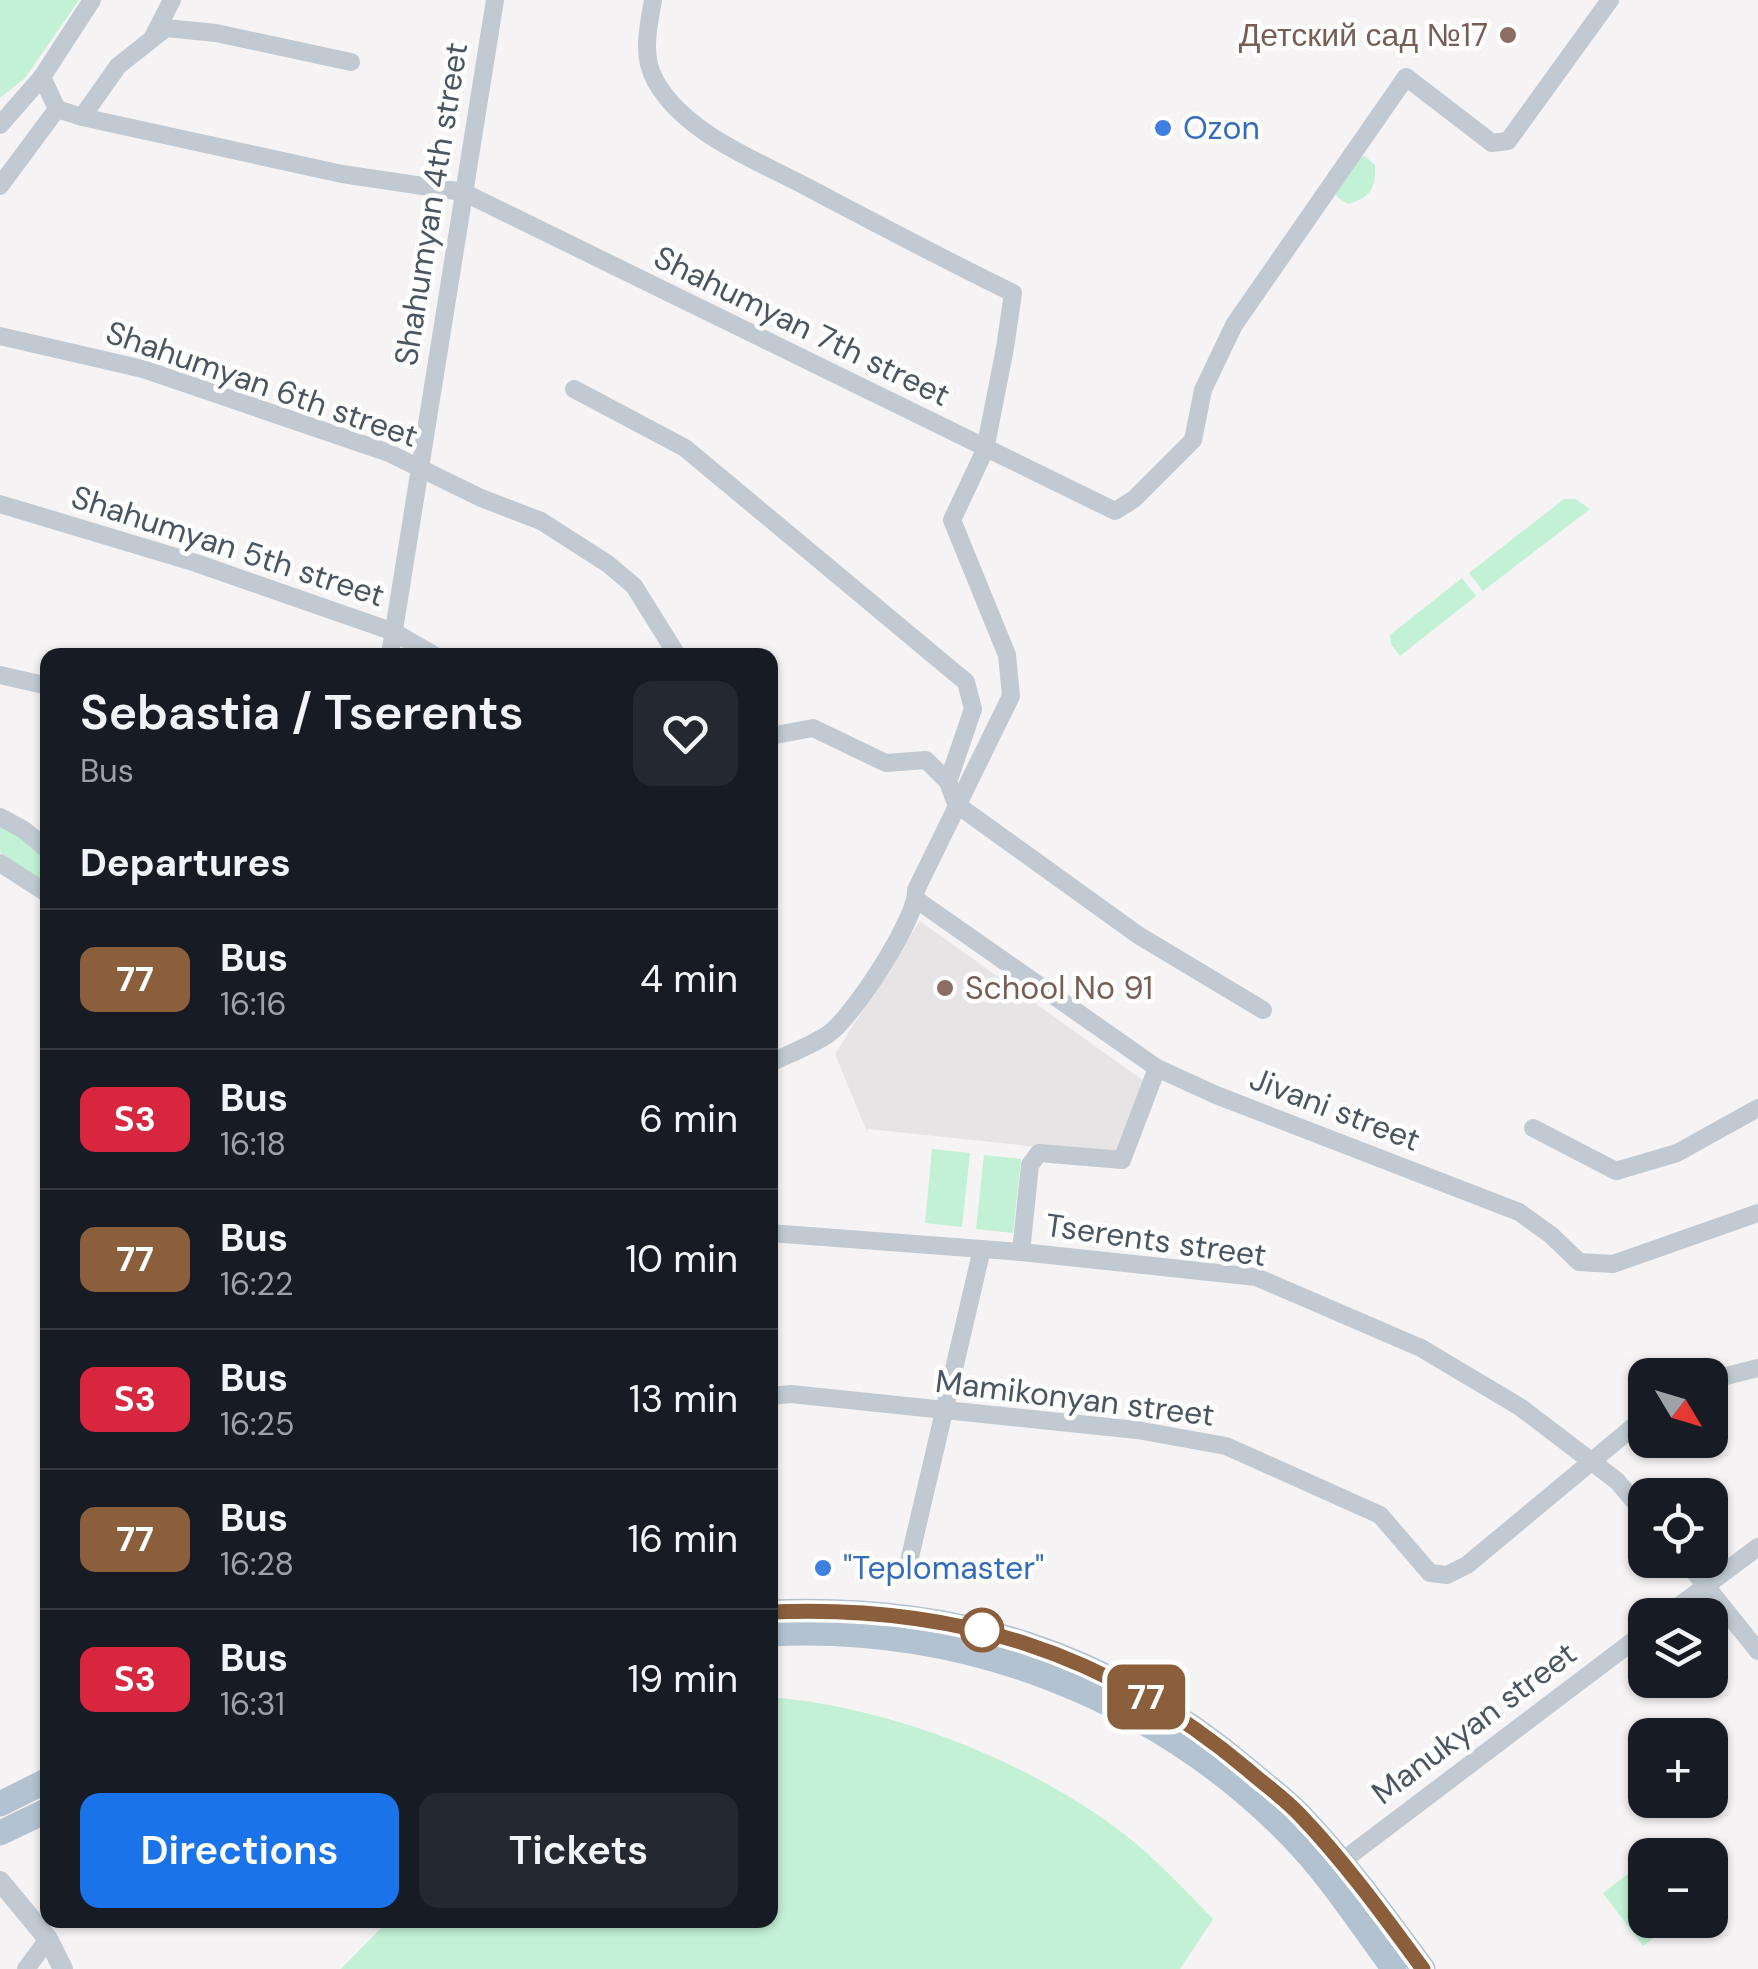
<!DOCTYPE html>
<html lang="en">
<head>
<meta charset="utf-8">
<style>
	:root { --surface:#171b24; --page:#242831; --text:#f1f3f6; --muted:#9ea1a6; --line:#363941; --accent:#1a73e8 }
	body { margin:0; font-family:"DM Sans","Noto Sans Armenian",sans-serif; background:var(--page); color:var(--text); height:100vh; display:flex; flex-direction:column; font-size:38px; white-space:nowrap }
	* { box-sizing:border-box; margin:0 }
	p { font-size:32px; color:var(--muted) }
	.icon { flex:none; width:55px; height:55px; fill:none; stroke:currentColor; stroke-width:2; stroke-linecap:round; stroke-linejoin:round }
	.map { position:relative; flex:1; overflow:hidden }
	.sheet { position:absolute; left:40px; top:648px; width:738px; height:1280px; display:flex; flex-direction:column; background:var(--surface); border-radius:20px; box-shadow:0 2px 8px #0004 }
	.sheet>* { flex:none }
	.badge { padding:0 20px; border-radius:15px; font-size:35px; line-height:65px }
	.needle { width:65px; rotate:128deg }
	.buttons { position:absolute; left:1628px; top:1358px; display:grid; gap:20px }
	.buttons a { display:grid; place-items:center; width:100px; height:100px; border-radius:20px; background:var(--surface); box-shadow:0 2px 8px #0004; font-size:50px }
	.map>.badge { position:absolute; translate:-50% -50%; box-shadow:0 0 0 5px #fff }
	h2 { padding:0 40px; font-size:38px; line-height:90px }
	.round { display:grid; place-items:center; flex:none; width:105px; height:105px; border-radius:20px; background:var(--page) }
	.head { display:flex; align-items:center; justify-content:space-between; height:170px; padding:0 40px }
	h1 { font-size:48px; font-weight:600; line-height:75px }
	.primary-button { display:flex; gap:20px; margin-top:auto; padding:20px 40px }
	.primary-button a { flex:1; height:115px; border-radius:20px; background:var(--accent); color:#fff; font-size:40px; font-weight:600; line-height:115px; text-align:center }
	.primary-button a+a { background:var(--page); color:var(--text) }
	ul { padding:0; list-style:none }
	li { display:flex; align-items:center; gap:30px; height:140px; padding:0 40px; border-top:2px solid var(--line) }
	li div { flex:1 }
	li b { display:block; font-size:38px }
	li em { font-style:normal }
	li .badge { min-width:110px; font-weight:700; text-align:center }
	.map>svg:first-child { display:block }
</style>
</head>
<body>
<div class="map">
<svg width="1758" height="1969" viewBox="0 0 1758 1969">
	<rect width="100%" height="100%" fill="#f5f3f3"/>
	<polygon fill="#e6e4e5" points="920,921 1144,1081 1114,1155 868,1129 867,1132 835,1054"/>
	<g fill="#c3f1d5">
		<polygon points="0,0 79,0 25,78 0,98"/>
		<path d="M1365 156 1375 165C1376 188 1371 197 1348 204L1337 197 1333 185 1354 157Z"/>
		<polygon points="1564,499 1575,499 1590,509 1483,591 1469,573"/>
		<polygon points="1462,578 1476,596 1400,656 1391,644 1390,635"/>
		<polygon points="0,825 29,839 47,856 47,886 0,852"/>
		<polygon points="932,1149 970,1153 962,1227 925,1223"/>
		<polygon points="984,1155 1021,1159 1013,1233 976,1229"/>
		<path d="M770 1697C890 1707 1028 1760 1124 1834 1156 1859 1185 1890 1213 1919L1180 1969H341L389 1920H770Z"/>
		<polygon points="1645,1861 1645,1920 1677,1920 1643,1946 1603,1893"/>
	</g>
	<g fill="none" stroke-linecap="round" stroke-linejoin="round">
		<g stroke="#c1cad2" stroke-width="18">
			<path d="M653 0C648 29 641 56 656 82 686 134 756 160 807 187 875 223 943 259 1013 293L1005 348 985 450 952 520 1007 655 1011 696 916 890C918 918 851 1020 827 1035 810 1046 789 1054 770 1063"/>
			<polyline points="154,35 172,0"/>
			<polyline points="42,77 57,109 82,117 342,174 463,192 1115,511 1134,499 1193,440 1203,390 1234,325 1406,77 1492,143 1508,141 1610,0"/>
			<polyline points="82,117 118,66 166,28 216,33 351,62"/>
			<polyline points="0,125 42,77 92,0"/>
			<polyline points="0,186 57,109"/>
			<polyline points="0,336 143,369 389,453 481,498 541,521 608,564 634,586 677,655"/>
			<polyline points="574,389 685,448 966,682 973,709 948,782"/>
			<polyline points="0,504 196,563 394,632 434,655"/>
			<polyline points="390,655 495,0"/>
			<polyline points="0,675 48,686"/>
			<polyline points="770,736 813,728 886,763 926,760 948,782 956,804 1138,935 1263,1010"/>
			<polyline points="0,817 24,830 48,850"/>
			<polyline points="0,863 48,894"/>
			<polyline points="917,900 1157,1068 1216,1095 1519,1212 1551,1235 1579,1262 1613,1264 1758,1213"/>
			<polyline points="1533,1128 1616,1171 1677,1153 1758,1108"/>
			<polyline points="770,1233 1021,1252 1256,1277 1421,1348 1520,1407 1617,1481 1645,1514"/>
			<polyline points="1021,1252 1030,1165 1039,1153 1122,1160 1157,1068"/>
			<polyline points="1710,1380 1758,1368"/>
			<polyline points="770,1396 791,1394 1137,1430 1226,1446 1380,1515 1430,1573 1447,1575 1467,1565 1645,1417"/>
			<polyline points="910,1557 982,1249"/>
			<polyline points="1685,1560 1758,1651"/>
			<polyline points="1667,1615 1758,1547"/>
			<polyline points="1341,1862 1645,1632"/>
			<polyline points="26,1969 48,1939"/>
		</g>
		<polyline stroke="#c1cad2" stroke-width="20" points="0,1881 48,1939 63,1969"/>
		<g stroke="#b3c2d1" stroke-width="25">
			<path d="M770 1612C955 1605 1106 1650 1248 1770 1265 1785 1284 1798 1300 1815 1345 1862 1384 1916 1423 1969"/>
			<path d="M770 1634C964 1624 1156 1697 1292 1837 1330 1876 1361 1925 1394 1969"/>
			<polyline points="0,1804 48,1780"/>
			<polyline points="0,1833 48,1810"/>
		</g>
	</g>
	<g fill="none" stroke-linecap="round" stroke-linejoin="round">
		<g stroke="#fff" stroke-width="22">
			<path id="line" d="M770 1612C953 1604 1107 1651 1248 1770 1265 1785 1284 1798 1300 1815 1345 1862 1384 1916 1423 1969"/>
		</g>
		<use href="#line" stroke="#8b5e3c" stroke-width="15"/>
	</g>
	<g fill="#8d6e63" stroke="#fff" stroke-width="4">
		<circle cx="1508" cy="35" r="10"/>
		<circle cx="945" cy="988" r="10"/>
	</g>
	<g fill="#3f7fe0" stroke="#fff" stroke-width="4">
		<circle cx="1163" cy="128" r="10"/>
		<circle cx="823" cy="1568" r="10"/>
	</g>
	<circle fill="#fff" stroke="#8b5e3c" stroke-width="5" cx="982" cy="1630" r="20"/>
	<g text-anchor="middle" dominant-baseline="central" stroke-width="9" stroke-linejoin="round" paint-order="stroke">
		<g font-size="32" fill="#785e54" stroke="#fff" text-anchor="end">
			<text x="1488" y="35">Детский сад №17</text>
			<text x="965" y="988" text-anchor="start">School No 91</text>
		</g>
		<g font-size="32" fill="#366cbe" stroke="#fff" text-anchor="start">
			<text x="1183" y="128">Ozon</text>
			<text x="843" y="1568">"Teplomaster"</text>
		</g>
		<g font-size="32" fill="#4a5661" stroke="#fff">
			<text transform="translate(431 204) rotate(-81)">Shahumyan 4th street</text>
			<text transform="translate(802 326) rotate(26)">Shahumyan 7th street</text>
			<text transform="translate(262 384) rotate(19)">Shahumyan 6th street</text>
			<text transform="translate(228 546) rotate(18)">Shahumyan 5th street</text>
			<text transform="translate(1335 1109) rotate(21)">Jivani street</text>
			<text transform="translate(1156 1240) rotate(8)">Tserents street</text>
			<text transform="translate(1075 1398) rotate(7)">Mamikonyan street</text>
			<text transform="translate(1474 1723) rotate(-37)">Manukyan street</text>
		</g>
	</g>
</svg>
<div class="buttons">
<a><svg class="needle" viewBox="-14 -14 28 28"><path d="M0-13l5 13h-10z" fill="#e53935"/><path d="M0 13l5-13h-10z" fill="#9ea1a6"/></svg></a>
<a><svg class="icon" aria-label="locate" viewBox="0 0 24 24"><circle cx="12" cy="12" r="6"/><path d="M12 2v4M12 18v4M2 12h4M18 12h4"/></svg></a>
<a><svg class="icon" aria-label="layers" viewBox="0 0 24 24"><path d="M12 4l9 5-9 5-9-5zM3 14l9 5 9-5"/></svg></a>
<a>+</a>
<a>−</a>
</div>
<b class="badge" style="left:1146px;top:1697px;background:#8b5e3c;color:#fff">77</b>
<section class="sheet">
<div class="head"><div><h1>Sebastia / Tserents</h1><p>Bus</p></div><a class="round"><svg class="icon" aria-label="heart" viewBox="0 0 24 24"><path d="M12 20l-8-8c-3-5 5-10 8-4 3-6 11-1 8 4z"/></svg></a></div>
<h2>Departures</h2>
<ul>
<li><span class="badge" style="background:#8b5e3c;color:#fff">77</span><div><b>Bus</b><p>16:16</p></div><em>4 min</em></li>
<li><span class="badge" style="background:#d7263d;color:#fff">Տ3</span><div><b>Bus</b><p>16:18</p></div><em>6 min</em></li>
<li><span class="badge" style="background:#8b5e3c;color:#fff">77</span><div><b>Bus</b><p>16:22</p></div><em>10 min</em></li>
<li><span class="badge" style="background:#d7263d;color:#fff">Տ3</span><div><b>Bus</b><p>16:25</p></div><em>13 min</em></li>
<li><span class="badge" style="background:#8b5e3c;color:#fff">77</span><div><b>Bus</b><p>16:28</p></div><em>16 min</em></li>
<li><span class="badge" style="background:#d7263d;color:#fff">Տ3</span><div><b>Bus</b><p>16:31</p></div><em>19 min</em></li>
</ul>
<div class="primary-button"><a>Directions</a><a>Tickets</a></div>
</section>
</div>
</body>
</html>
